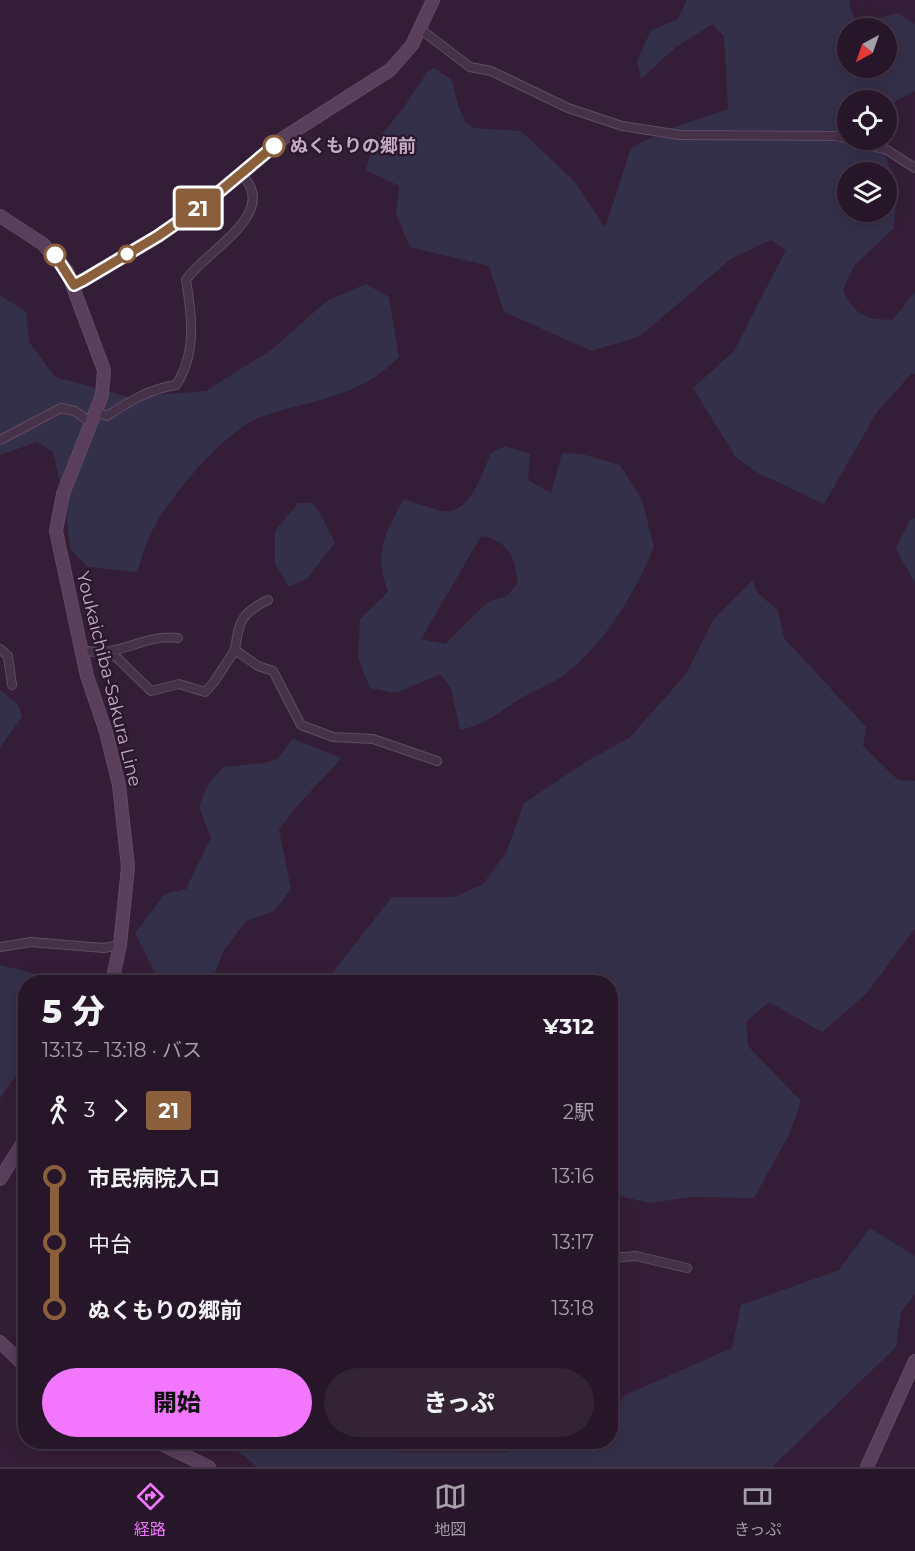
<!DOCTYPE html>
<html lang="ja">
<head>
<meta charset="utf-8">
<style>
	:root { --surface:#271629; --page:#332335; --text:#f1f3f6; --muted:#a49fa8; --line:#433546; --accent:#f376ff }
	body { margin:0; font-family:Montserrat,"Noto Sans JP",sans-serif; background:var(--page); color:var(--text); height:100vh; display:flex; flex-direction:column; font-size:22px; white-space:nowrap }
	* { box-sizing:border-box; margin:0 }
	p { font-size:20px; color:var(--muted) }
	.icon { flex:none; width:33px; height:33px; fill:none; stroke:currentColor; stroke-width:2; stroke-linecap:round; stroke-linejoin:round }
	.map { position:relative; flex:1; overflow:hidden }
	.side { position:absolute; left:18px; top:975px; width:600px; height:474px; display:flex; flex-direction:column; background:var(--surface); border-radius:24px; box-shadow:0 3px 15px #0003,0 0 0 2px var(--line) }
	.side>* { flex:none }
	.badge { padding:0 12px; border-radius:4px; font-size:21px; line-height:39px }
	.needle { width:39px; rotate:220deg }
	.fabs { position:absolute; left:837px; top:18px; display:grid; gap:12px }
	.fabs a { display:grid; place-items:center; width:60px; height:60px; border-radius:50%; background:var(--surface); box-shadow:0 3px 15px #0003,0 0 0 2px var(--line); font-size:30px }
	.map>.badge { position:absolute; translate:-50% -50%; box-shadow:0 0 0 3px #fff }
	.legs { display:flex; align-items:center; gap:9px; height:66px; padding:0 24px; font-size:20px }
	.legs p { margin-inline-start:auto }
	.summary { display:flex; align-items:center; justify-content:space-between; height:102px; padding:0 24px }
	h1 { font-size:33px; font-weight:800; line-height:45px }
	.cta { display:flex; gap:12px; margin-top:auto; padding:12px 24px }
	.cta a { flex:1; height:69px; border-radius:36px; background:var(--accent); color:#111; font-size:24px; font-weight:800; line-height:69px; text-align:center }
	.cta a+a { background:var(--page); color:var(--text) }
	ul { padding:0 24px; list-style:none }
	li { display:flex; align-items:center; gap:21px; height:66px; font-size:22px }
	li i { display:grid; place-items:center; width:9px; height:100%; margin:0 8px; background:currentColor }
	li i::after { content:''; width:15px; height:15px; margin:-8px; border:4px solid; border-radius:50%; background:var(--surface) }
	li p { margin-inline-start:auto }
	li:first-child i { background:linear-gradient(#0000 50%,currentColor 0) }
	li:last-child i { background:linear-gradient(currentColor 50%,#0000 0) }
	.tab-bar { display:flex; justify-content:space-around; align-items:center; height:84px; border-top:2px solid var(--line); background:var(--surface); font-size:16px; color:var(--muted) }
	.tab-bar a { display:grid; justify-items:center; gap:3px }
	.tab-bar .active { color:var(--accent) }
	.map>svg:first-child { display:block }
</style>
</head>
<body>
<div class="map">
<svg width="915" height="1467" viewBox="0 0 915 1467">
	<rect width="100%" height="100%" fill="#341e37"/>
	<g fill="#34304a" fill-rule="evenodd">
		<path d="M687 0H851L849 5 857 25 897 13 915 24V91L897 100 887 115 886 100H848V140H881L897 191 894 228 854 266 843 290C855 315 864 319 892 320L915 292V374L912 373 877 412 824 504 754 471 735 456 693 388 734 351 786 250 771 240 732 258 640 336 592 351 504 312 489 266 410 247 396 214 399 186 366 170 373 145 404 107 428 71 434 68 452 80 458 106 465 121 473 128 521 131 575 182 605 228 631 148 666 130 728 109 724 36 712 24 676 47 641 79 637 61 651 30 677 20ZM848 28H886V68H848ZM848 172H886V212H848Z"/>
		<path d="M366 284 389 297 399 357C360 397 313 400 263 416 227 428 170 496 153 529 146 542 142 558 137 572L88 567 70 549 66 506 53 452 37 442 0 455V295L26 312 29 342 55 377 129 397 206 391 271 350 328 300Z"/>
		<path d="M505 446 530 454 528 480 551 493 562 453 582 454 620 465 642 500 654 547C634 593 609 638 569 671 557 682 539 688 525 696 499 711 491 723 460 730L451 688 440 674 396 693 370 688 358 658 360 619 388 592C374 553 384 534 404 499 416 503 429 508 441 511 470 516 482 474 491 453ZM485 536C512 545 514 558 518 583L507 596 489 601 445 644 421 639 480 538Z"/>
		<polygon points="298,503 312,503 320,513 335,542 308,578 289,587 275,564 275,531"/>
		<polygon points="915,518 915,583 896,549 910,520"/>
		<polygon points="753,580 756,591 778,611 784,638 866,727 863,746 898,780 915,781 915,928 867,993 822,1032 769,1002 746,1022 748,1046 801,1101 789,1135 754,1198 691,1197 650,1203 611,1194 610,982 325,982 392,897 455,897 483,884 506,853 524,803 589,760 629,738 686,674 714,619"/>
		<polygon points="0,690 18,705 22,717 0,747"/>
		<polygon points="293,739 342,758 294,809 279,830 291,889 274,911 246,921 224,950 211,982 159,982 135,933 165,894 186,889 211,838 199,806 208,785 223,767 265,763 277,759"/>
		<polygon points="0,965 70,982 26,982 25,1062 0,1098"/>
		<path d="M25 1168H26L25 1296C17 1254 16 1211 25 1168Z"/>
		<polygon points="870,1228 915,1256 915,1294 901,1312 896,1347 772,1467 257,1467 228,1442 375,1442 400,1452 505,1452 545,1442 610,1442 611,1417 625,1395 732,1348 741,1305 839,1270"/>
	</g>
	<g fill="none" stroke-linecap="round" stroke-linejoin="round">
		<g stroke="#614c63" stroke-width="10">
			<g id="street">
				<polyline points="420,29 470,67 491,71 568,108 622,126 680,135 835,136 848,139"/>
				<polyline points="849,140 887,150 915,168"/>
				<path d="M96 412 107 416C130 401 149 389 176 385 197 353 192 315 186 280 205 251 282 213 241 174"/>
				<polyline points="0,440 61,408 75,411 91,423"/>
				<polyline points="0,649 8,656 12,685"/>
				<path d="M81 650C122 659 139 634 178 638"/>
				<path d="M235 650C239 621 241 613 268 600"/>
				<polyline points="112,653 151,691 179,684 205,692 214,682 235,650 258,666 273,671 301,725 333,737 373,739 437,761"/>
				<polyline points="0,947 31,942 104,948 120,945"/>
				<polyline points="610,1258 636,1256 687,1268"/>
			</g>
		</g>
		<g stroke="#614c63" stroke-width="14">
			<g id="secondary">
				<polyline points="0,216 43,244 67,271 104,370 102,395 63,494 56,531 87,676 106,732 119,785 128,867 120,945 112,982"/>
				<polyline points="74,285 158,236 207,202 285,137 390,70 412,45 433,0"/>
				<polyline points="0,1179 26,1138"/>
				<polyline points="0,1342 26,1367"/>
				<polyline points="157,1442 209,1467"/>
				<polyline points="867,1467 915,1361"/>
			</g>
		</g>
		<use href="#street" stroke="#453148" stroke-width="8"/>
		<use href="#secondary" stroke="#593f5b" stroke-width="12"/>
	</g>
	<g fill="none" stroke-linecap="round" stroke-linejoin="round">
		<g stroke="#fff" stroke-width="14">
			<polyline id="line-1" points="55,255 74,285 84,280 158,236 207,202 274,146"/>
		</g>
		<use href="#line-1" stroke="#8b5e3c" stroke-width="9"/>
	</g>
	<g fill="#fff" stroke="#8b5e3c" stroke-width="3">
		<circle cx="274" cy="146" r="10"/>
		<circle cx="127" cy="254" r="8"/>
		<circle cx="55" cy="255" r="10"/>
	</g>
	<g text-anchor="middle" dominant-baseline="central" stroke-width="4.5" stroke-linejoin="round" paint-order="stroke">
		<g font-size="18" font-weight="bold" fill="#c3abc5" stroke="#2a172c" text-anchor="start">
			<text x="290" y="146">ぬくもりの郷前</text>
		</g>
		<g font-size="18" fill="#c3abc5" stroke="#2a172c">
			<text transform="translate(109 679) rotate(76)">Youkaichiba-Sakura Line</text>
		</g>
	</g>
</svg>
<div class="fabs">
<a><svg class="needle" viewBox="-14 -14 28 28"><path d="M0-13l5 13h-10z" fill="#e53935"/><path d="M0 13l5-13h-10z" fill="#a49fa8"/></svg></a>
<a><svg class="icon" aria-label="locate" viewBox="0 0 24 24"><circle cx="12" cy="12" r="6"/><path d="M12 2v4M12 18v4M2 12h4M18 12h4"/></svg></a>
<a><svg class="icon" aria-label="layers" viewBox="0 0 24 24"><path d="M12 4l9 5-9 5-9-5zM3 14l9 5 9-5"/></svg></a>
</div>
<b class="badge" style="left:198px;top:208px;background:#8b5e3c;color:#fff">21</b>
<section class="side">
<div class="summary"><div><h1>5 分</h1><p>13:13 – 13:18 · バス</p></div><b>¥312</b></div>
<div class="legs"><svg class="icon" aria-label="walk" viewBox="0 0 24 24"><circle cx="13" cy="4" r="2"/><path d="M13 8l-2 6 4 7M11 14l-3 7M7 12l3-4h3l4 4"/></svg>3<svg class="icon" aria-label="forward" viewBox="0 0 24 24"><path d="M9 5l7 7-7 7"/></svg><b class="badge" style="background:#8b5e3c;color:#fff">21</b><p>2駅</p></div>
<ul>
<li><i style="color:#8b5e3c"></i><b>市民病院入ロ</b><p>13:16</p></li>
<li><i style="color:#8b5e3c"></i><span>中台</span><p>13:17</p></li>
<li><i style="color:#8b5e3c"></i><b>ぬくもりの郷前</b><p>13:18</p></li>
</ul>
<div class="cta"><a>開始</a><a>きっぷ</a></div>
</section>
</div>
<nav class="tab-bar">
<a class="active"><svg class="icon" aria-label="directions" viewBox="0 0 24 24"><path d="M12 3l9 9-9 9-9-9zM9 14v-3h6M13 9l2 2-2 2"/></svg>経路</a>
<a><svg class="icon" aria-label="map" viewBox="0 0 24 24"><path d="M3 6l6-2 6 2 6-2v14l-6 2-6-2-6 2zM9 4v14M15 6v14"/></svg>地図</a>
<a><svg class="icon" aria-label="tickets" viewBox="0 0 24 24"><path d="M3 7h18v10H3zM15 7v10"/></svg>きっぷ</a>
</nav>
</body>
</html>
